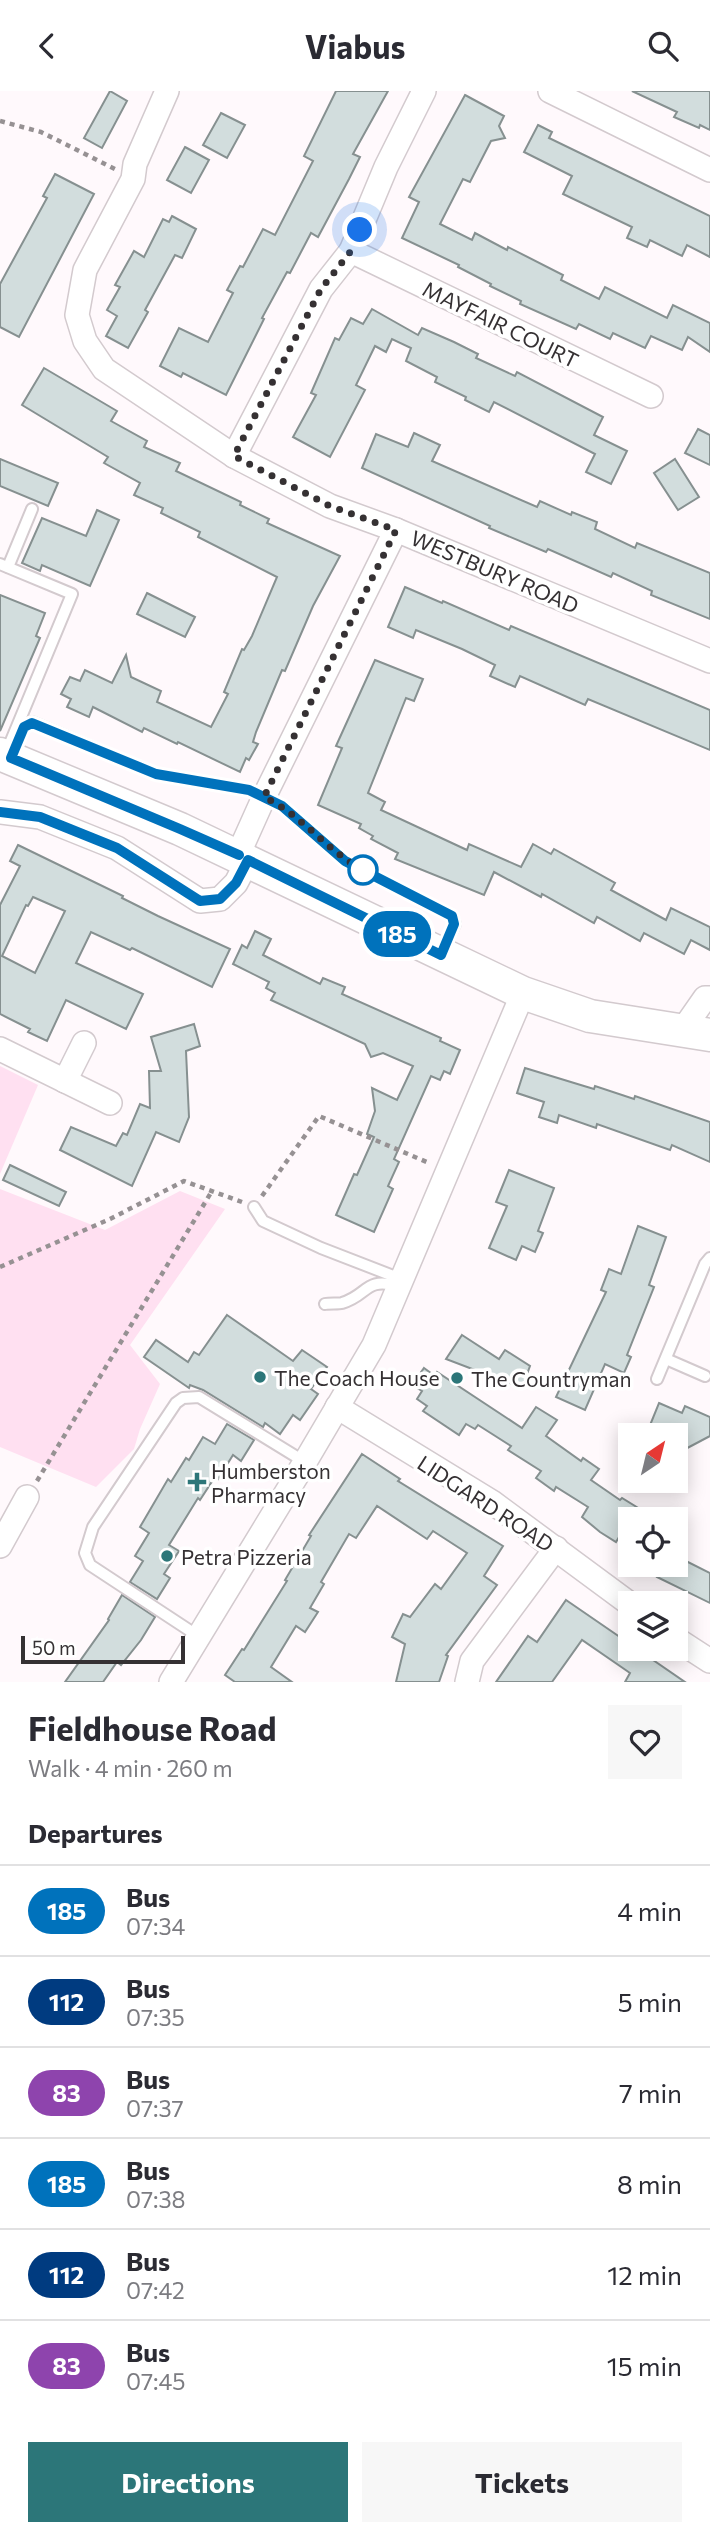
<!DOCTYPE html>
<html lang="en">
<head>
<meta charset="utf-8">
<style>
	:root { --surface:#fff; --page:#f7f7f7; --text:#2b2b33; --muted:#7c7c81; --line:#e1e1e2; --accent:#2c7679 }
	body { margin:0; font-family:Commissioner,sans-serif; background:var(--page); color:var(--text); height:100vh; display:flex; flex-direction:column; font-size:26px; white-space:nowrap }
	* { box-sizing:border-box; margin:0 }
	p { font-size:23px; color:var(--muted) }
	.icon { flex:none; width:38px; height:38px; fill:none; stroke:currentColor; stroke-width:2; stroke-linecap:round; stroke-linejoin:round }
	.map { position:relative; height:1591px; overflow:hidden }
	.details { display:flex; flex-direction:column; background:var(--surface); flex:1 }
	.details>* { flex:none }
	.badge { padding:0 14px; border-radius:23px; font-size:24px; line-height:46px }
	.needle { width:46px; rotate:35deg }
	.buttons { position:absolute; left:618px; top:1332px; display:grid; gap:14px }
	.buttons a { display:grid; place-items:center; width:70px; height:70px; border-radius:0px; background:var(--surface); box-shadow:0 4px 18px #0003; font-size:35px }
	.scale { position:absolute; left:21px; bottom:18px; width:164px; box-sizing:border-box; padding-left:7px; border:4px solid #353133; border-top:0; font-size:19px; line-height:24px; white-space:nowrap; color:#353133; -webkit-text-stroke:5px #fff; paint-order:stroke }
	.you { position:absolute; width:35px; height:35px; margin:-18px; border:5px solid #fff; border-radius:50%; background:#1a73e8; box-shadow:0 0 0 10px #1a73e833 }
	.map>.badge { position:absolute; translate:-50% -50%; box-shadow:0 0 0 4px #fff }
	h2 { padding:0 28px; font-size:26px; line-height:63px }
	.round { display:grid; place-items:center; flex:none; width:74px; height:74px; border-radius:0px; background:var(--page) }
	.overview { display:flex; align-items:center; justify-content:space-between; height:119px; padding:0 28px }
	h1 { font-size:33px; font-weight:700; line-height:52px }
	.primary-button { display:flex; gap:14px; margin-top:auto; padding:14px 28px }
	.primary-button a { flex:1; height:80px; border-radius:0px; background:var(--accent); color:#fff; font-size:28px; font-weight:700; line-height:80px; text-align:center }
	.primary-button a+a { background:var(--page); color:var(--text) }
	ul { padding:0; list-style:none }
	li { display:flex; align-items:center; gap:21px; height:91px; padding:0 28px; border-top:2px solid var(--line) }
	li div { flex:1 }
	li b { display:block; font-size:26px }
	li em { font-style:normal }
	li .badge { min-width:77px; font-weight:700; text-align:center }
	header { display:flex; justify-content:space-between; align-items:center; height:91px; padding:0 28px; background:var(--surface); font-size:32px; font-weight:700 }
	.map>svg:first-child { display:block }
</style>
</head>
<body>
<header><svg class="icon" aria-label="back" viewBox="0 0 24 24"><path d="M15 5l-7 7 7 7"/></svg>Viabus<svg class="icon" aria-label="search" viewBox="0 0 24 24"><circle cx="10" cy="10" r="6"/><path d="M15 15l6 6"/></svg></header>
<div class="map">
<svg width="710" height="1591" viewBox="0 0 710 1591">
	<rect width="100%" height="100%" fill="#fff9fc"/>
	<g fill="#ffe0f1">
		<polygon points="0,975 38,994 0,1083"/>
		<polygon points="0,1098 105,1139 180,1100 225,1118 130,1254 160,1293 140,1338 134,1358 96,1396 0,1356"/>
	</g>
	<g fill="#d2dddd" stroke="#869090" stroke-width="2" fill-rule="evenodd">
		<polygon points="110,0 127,10 102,57 84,47"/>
		<polygon points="336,0 388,0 353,63 360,66 349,88 318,146 311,142 290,182 287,181 262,227 264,228 226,304 183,282 181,286 160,275 179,237 208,251 233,202 227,199 240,175 243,176 263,138 275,144 313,70 304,65"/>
		<polygon points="632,0 710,0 710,39 700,34 699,37 674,26 677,21"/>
		<polygon points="465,4 504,25 499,35 505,47 491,50 470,91 463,88 440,133 472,149 475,142 507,159 508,156 563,184 561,189 599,208 605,196 667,227 673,214 710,232 710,261 688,246 682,259 651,245 645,257 613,242 610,248 579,233 576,238 520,213 521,210 490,195 491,193 458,176 459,174 402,147 419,111 409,106"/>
		<polygon points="221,22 245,34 227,67 203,54"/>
		<polygon points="538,34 552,41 549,47 710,125 710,166 687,154 682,165 650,149 647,156 627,147 632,136 563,103 572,85 524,61"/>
		<polygon points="185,56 209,69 191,102 167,89"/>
		<polygon points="55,83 94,103 19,246 0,236 0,193 47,107 43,105"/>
		<polygon points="172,125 196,138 182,167 175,164 145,219 148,221 128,257 106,245 117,225 107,219 120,196 115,194 134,160 144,166 163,128 169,131"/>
		<polygon points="372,218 418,244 422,237 454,251 478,263 476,267 515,285 517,281 603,326 594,344 627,360 611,393 586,381 595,363 494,311 489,321 465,309 466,306 435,291 437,286 406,270 411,257 392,248 386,261 375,255 356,294 365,299 330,366 293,346 316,304 311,302 335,247 339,249 351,227 363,233"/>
		<polygon points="44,277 117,320 111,330 147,350 144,356 180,372 176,380 241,411 240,414 269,428 267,432 340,465 313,515 285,580 282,579 256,641 253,651 258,653 249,669 246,667 240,681 178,651 177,653 144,637 142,641 93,616 89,626 67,616 71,608 61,603 70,586 80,590 85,579 112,592 126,564 131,586 161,600 157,611 211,636 228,603 224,601 242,558 244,559 252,545 277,486 198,446 200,441 161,422 163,417 134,404 140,392 104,372 108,366 22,314"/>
		<polygon points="698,338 710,344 710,374 685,362"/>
		<polygon points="414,342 440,354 432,370 537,416 540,410 571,424 572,421 597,431 595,438 635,457 637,452 710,482 710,528 651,504 652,500 613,482 611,486 548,458 546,461 489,437 490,435 362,377 376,343 408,356"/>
		<polygon points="0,368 58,392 48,415 0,395"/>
		<polygon points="675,368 699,406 678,419 654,382"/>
		<polygon points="97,419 119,429 90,495 42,474 40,480 22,472 42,427 86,445"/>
		<polygon points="405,496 442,512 443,510 509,539 511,535 710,619 710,659 588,608 585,614 520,585 515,596 490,585 495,574 462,558 416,539 413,547 388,536"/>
		<polygon points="147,502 195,526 185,546 137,523"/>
		<polygon points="0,504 45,522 36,545 40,547 0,640"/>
		<polygon points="375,569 423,588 414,610 406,607 368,702 385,711 381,719 467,759 469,753 521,776 533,753 551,763 554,758 615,792 611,799 666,829 671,817 710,836 710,859 691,849 684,863 644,842 640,850 597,826 594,832 542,803 541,806 494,781 484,804 395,768 398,762 371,748 373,745 359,737 361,733 318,714 342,657 336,655"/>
		<path d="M18 754 123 805 122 807 158 825 230 858 212 896 132 857 130 859 91 841 76 872 143 903 126 938 66 909 47 950 28 941 30 938 0 923V814L20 775 10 770ZM33 806 65 820 35 882 2 865 26 814 28 815Z"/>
		<polygon points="255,840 271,848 263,864 320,893 323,887 345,896 342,903 441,947 440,950 460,959 450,983 444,980 440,989 431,985 394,1068 399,1071 388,1095 393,1098 374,1141 336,1124 354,1083 357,1084 374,1046 367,1043 375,1020 372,997 397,1009 413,975 383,962 371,966 365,953 271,909 275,902 266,897 269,891 233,873 242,854 247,857"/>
		<polygon points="194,933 200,955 186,960 189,1026 179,1051 156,1041 132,1095 60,1059 71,1036 116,1055 123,1042 127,1044 140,1013 150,1017 149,980 161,980 151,946"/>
		<polygon points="525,977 584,995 594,998 595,995 634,1008 635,1005 710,1031 710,1071 672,1054 670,1059 597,1033 596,1037 559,1024 557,1032 539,1026 544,1011 517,1002"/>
		<polygon points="10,1074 66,1101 59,1115 3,1089"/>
		<polygon points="509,1079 554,1097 538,1140 543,1142 535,1161 522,1155 516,1169 489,1157 507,1115 496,1111"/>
		<polygon points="638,1135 666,1146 649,1194 654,1196 627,1264 631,1266 624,1282 605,1273 585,1319 556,1306 606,1201 601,1199 609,1178 621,1183"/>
		<polygon points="227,1224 293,1270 302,1259 327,1276 311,1298 318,1303 300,1329 293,1324 280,1343 265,1332 263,1336 203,1299 190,1294 189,1297 144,1266 156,1249 188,1271 194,1261 199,1264"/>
		<polygon points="462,1244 499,1268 505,1259 530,1275 522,1297 446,1268"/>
		<polygon points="424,1277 435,1285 437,1281 522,1337 536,1316 557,1329 546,1345 581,1370 583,1367 599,1378 591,1389 620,1409 622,1407 656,1428 630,1428 616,1451 600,1441 582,1426 588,1416 556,1396 554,1400 536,1387 541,1380 508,1359 511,1355 478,1334 475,1338 466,1333 459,1344 423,1320 427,1315 417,1308 422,1300 412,1294"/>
		<polygon points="659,1312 682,1322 685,1315 710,1326 710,1345 676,1363 676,1344 646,1344"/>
		<polygon points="227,1333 254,1349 241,1370 233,1364 218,1388 215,1386 200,1409 198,1407 169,1454 179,1460 164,1483 170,1487 157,1508 130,1491 143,1470 135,1465 149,1442 140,1436 168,1388 171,1391 186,1367 189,1369 203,1346 215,1353"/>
		<polygon points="362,1363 400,1388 398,1390 503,1455 484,1485 497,1494 446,1564 448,1565 439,1591 396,1591 405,1553 392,1546 403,1523 410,1526 435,1493 441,1498 467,1462 433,1440 427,1448 377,1415 356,1447 349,1443 321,1491 324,1493 310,1517 318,1521 305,1541 296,1535 271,1576 292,1591 235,1591 225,1584 242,1558 244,1559 287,1490 285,1489 311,1445 309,1444"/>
		<polygon points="676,1465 710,1482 710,1512 657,1486 664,1474 676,1474"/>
		<polygon points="122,1504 155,1526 141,1549 121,1574 117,1571 103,1591 65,1591 109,1529 108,1528"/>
		<polygon points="566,1509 630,1553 630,1558 637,1558 685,1591 625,1591 630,1582 582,1549 552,1591 496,1591 528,1545 537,1551"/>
	</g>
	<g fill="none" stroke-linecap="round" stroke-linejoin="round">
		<g stroke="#d3cace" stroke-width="14">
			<g id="lane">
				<polyline points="0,473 72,503 6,662"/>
				<polyline points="8,476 32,418"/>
				<polyline points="11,667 24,636 32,631 156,683 249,699 282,715 345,770 452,825 455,833 442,861"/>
				<polyline points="254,1116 263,1130 321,1157 401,1188"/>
				<path d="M325 1213C330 1212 338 1213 342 1212 369 1204 364 1186 398 1195"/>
				<polyline points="666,1268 705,1285"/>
				<polyline points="657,1288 705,1173 710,1167"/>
				<polyline points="198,1545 90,1474 85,1462 93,1436 176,1312 183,1307 199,1306 305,1371"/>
			</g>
		</g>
		<g stroke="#d3cace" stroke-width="26">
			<g id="street">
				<polyline points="167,0 135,73 133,88 85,179 77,224 85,250 104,278 234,365 330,415 396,439 710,570"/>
				<polyline points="550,0 710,79"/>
				<polyline points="351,160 651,305"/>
				<polyline points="234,365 321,198 351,160 386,76 424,0"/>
				<polyline points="0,721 40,726 117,757 200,810 220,808 236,792 248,769"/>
				<polyline points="238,764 264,706 396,439"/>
				<polyline points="682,940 705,907 710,907"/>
				<polyline points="0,958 110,1012"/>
				<polyline points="65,990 84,952"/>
				<polyline points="337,1316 492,1411 630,1513"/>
				<polyline points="0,1455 27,1406"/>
				<polyline points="676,1548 710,1570"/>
				<polyline points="171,1591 305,1371 374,1254 523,902"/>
				<polyline points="467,1591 472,1570 556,1457"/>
			</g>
		</g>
		<g stroke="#d3cace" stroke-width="35">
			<polyline id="secondary" points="0,663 180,738 523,902 590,925 710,944"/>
		</g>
		<g stroke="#969193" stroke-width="4.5" stroke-dasharray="5 5" stroke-linecap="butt">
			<polyline points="0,30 41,41 115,78"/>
			<polyline points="262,1105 319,1025 429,1072"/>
			<polyline points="0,1176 110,1128 184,1090 242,1111"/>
			<polyline points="37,1390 212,1100"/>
		</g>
		<use href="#lane" stroke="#fff" stroke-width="10"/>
		<use href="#street" stroke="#fff" stroke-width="23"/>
		<use href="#secondary" stroke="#fff" stroke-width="32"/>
	</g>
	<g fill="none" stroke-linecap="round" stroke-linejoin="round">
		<g stroke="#fff" stroke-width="16">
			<polyline id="line" points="0,721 40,726 117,757 200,810 220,808 236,792 248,769 441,864 454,833 452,825 345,770 282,715 249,699 156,683 32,632 24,636 11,667 180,738 239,764"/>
		</g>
		<use href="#line" stroke="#0072bc" stroke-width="10"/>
		<path stroke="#353133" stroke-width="7" stroke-dasharray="0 12.6" d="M360 139 351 160 321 198 234 365 330 415 396 439 264 706C302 724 328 761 366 781L363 779"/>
	</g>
	<circle fill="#fff" stroke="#0072bc" stroke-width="3.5" cx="363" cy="779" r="14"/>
	<g fill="#2c7679" stroke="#fff" stroke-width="2.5">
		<circle cx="260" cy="1286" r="7"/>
		<circle cx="457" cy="1287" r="7"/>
		<path d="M193.5 1380.5h7v7h7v7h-7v7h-7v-7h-7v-7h7z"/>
		<circle cx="167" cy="1465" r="7"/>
	</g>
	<g text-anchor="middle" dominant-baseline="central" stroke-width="7" stroke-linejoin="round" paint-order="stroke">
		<g font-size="21" fill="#353133" stroke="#fff">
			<text transform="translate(501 233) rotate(26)">MAYFAIR COURT</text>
			<text transform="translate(495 480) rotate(23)">WESTBURY ROAD</text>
			<text transform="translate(486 1412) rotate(33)">LIDGARD ROAD</text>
		</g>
		<g font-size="21" fill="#353133" stroke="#fff" text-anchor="start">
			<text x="274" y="1286">The Coach House</text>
			<text x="471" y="1287">The Countryman</text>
			<text x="211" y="1379">Humberston<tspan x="211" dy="24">Pharmacy</tspan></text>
			<text x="181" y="1465">Petra Pizzeria</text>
		</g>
	</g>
</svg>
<div class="buttons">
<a><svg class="needle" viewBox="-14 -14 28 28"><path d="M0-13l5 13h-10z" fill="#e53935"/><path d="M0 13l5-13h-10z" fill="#7c7c81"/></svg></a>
<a><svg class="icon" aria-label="locate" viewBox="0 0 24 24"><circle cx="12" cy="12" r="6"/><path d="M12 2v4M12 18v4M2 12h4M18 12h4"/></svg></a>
<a><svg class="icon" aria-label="layers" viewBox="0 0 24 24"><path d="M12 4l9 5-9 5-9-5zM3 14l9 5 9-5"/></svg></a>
</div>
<div class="scale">50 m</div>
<div class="you" style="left:360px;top:139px"></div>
<b class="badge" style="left:397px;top:843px;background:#0072bc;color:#fff">185</b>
</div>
<section class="details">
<div class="overview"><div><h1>Fieldhouse Road</h1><p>Walk · 4 min · 260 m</p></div><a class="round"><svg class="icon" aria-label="heart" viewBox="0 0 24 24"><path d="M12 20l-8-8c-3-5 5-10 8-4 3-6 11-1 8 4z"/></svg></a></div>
<h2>Departures</h2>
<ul>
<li><span class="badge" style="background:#0072bc;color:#fff">185</span><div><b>Bus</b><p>07:34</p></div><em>4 min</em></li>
<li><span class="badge" style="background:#003b80;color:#fff">112</span><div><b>Bus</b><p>07:35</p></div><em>5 min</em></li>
<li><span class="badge" style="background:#8e44ad;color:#fff">83</span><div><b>Bus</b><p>07:37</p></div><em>7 min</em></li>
<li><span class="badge" style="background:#0072bc;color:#fff">185</span><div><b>Bus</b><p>07:38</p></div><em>8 min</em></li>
<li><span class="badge" style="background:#003b80;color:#fff">112</span><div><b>Bus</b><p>07:42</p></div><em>12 min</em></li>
<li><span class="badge" style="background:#8e44ad;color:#fff">83</span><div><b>Bus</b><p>07:45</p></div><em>15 min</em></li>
</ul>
<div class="primary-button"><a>Directions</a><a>Tickets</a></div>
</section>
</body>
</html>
